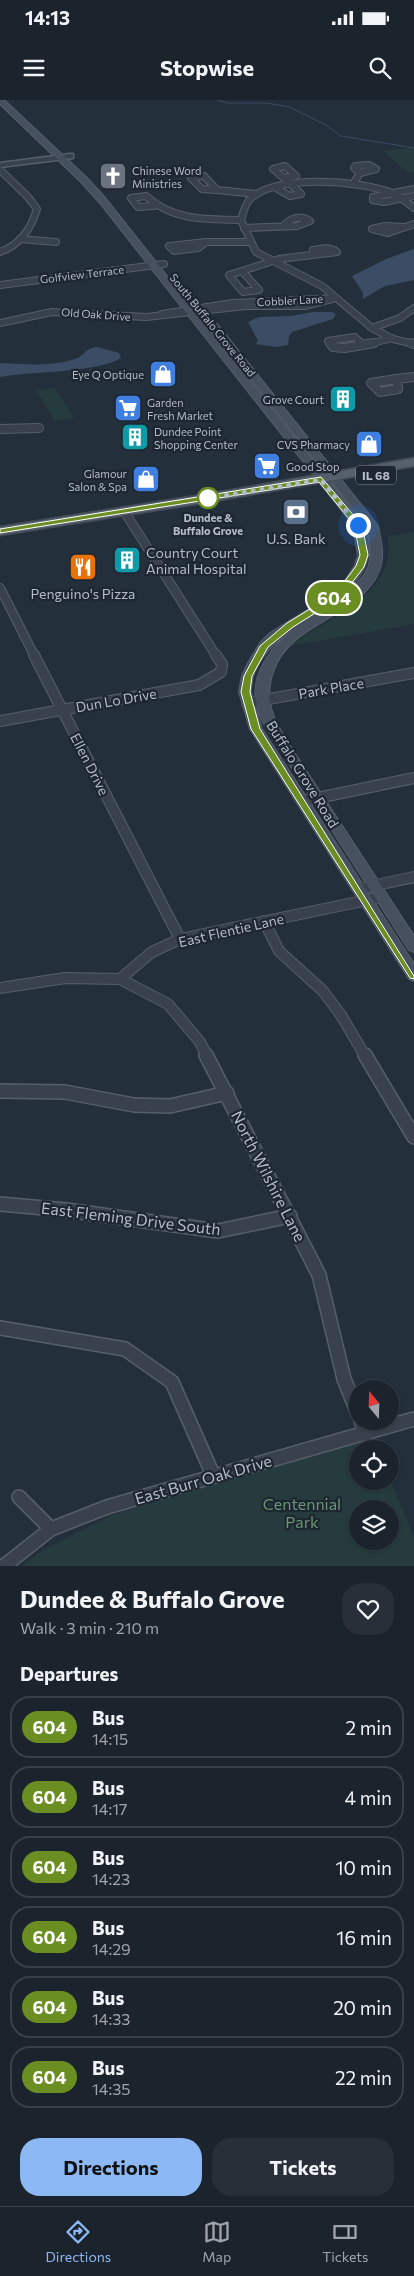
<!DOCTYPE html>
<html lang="en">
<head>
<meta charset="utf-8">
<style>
	:root { --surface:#1b232d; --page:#282f39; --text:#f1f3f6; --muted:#a0a4aa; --line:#394049; --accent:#8cb8f4 }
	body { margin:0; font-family:Commissioner,sans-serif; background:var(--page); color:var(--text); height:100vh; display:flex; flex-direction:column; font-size:19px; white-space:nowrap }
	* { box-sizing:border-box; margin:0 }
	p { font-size:16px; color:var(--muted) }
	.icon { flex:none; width:28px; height:28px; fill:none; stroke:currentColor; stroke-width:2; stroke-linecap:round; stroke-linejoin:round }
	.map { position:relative; height:1466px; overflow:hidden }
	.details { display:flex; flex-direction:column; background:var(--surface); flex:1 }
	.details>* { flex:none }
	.badge { padding:0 10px; border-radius:16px; font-size:18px; line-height:32px }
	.needle { width:32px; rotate:341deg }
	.controls { position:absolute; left:349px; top:1280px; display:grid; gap:10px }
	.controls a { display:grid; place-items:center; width:50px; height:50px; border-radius:50%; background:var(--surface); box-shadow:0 1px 4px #0004,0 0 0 1px var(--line); font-size:25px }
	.you { position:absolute; width:25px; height:25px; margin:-12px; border:4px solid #fff; border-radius:50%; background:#1a73e8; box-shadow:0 0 0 8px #1a73e833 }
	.map>.badge { position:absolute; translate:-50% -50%; box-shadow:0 0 0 2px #fff }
	h2 { padding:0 20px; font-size:19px; line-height:45px }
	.round { display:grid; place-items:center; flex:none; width:52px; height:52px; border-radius:20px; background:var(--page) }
	.head { display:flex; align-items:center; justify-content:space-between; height:85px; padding:0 20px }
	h1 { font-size:24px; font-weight:700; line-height:38px }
	.button { display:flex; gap:10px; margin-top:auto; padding:10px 20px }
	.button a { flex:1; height:58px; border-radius:20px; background:var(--accent); color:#111; font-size:20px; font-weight:700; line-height:58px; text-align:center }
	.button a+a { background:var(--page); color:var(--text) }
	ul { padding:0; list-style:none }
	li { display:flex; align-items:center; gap:15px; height:62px; margin:0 10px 8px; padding:0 10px; border:2px solid var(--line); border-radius:20px }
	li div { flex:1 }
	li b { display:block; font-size:19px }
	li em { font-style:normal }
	li .badge { min-width:55px; font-weight:700; text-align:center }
	.status { display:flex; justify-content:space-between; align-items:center; height:35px; padding:0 25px; background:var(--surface); direction:ltr }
	.status svg { height:14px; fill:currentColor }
	header { display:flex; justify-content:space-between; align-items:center; height:65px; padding:0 20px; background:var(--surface); font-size:22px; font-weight:700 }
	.menu { display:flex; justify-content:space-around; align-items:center; height:70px; border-top:1px solid var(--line); background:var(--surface); font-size:14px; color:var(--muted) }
	.menu a { display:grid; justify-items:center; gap:2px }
	.menu .selected { color:var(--accent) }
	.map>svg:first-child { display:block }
</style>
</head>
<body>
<div class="status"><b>14:13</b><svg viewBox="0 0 49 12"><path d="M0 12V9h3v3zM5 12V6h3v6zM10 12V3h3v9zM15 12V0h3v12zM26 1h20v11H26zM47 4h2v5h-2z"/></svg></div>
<header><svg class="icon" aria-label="menu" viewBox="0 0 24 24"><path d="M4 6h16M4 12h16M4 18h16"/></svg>Stopwise<svg class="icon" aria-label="search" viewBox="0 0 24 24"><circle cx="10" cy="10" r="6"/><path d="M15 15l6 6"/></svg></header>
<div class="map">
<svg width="414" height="1466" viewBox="0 0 414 1466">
	<rect width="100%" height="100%" fill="#242f3c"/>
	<g fill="#263b3d" fill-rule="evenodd">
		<polygon points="414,47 414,73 406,71 383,51"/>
		<polygon points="55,288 74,318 55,321 36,290"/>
		<path d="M414 432V524L290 546C323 520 378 503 388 458 390 452 387 443 388 436Z"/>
		<path d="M374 1338 378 1349H358V1381H390V1379L414 1437V1466H22L43 1450 110 1416 180 1393ZM358 1409H390V1441H358Z"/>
	</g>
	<g fill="#3a4d64">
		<polygon points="414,149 414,180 385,186 363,199 363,193 352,176 386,159"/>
		<polygon points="313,212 332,212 336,214 333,219 292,232 289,236 288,245 276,247 256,244 258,241 248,222 259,217 290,216"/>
		<path d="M98 247 119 253 121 258C97 273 32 271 0 277V263C26 264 50 267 75 259 85 256 84 248 98 247Z"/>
	</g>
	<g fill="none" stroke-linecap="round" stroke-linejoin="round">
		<polyline stroke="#3a4d64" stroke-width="1" points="218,0 228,3 267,3 289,7 326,25 341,36 414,48"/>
		<g stroke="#565f6a" stroke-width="8">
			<g id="minor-far3">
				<polygon points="369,65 376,69 360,73 354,68 355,66"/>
				<polygon points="285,66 296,76 284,78 273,69"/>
				<path d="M0 70 28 97 37 109C31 129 20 145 0 152"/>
				<polygon points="204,76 217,90 202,89 191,78"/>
				<polyline points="353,84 360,73"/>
				<polyline points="276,88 290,96 301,94 284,78"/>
				<polyline points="414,89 373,97 373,100 384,102 414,96"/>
				<polyline points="217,90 256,94"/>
				<path d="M154 106 138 107 131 98 146 96C173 121 206 119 241 120"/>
				<path d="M414 108C407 103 400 96 392 93 360 80 277 74 250 99 245 104 243 113 241 120L256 152 322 186 372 228 393 239 414 244"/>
				<polyline points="405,127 385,126 372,129 388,133 414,124"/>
				<path d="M244 128 297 126 310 121C301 115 293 117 285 124"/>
				<polyline points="20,139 56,142"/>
				<polygon points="206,142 198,148 174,151 169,146"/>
				<polyline points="206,142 250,142"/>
				<polygon points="242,171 259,190 243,192 229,175"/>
				<path d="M242 171 279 159 337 152C331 146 321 149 313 150V154"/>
				<polyline points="0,185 164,164"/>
				<polyline points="0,223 52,212 146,217 245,206 304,206 336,198 233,203 162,214"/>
				<polyline points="372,228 400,218 414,208"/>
				<polyline points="331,244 328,241 355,237 362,244"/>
				<polyline points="369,244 392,238"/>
			</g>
		</g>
		<g stroke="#565f6a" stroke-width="10">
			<g id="minor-far2">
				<polyline points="330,243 333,247 345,248 374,243"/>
				<polyline points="360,243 362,245"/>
				<polyline points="411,243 414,244"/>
				<polygon points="397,279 398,289 380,292 371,283"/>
				<polyline points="397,279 414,277"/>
				<polyline points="0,329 39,328"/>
				<polyline points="124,411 217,557"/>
				<polyline points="0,488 35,557"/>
			</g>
		</g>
		<g stroke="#565f6a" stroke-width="12">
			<g id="minor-far1">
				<polyline points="34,555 180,839"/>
				<polyline points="247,603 414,573"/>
				<polyline points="0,621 199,585 221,572 222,564 216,555"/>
				<polyline points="303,701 414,678"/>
				<polyline points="358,789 414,777"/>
				<polyline points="264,821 279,851 323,891 341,915 365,956"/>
				<polyline points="120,879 168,904 200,942 207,956"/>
				<polyline points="0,888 65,878 120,879 152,852 180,839 382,797"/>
			</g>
		</g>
		<g stroke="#565f6a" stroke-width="16">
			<g id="minor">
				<polyline points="206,955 319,1175 344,1279 358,1314"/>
				<polyline points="365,955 414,1037"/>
				<polyline points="0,991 65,992 134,1005 170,1006 227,993"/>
				<polyline points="0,1104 66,1110 218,1131 290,1116"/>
				<polyline points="0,1228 125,1249 172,1282 213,1375"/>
				<polyline points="361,1321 366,1334"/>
				<polyline points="19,1397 51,1429"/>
				<polyline points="4,1466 51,1429 107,1407 414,1319"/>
			</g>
		</g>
		<g stroke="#565f6a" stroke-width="3">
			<polygon id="tertiary" points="70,54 73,54 73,58 0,67 0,63"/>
		</g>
		<g stroke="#565f6a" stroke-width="2">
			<path id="secondary" d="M0 0H4L87 78 106 99 362 423C377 452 365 472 345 495 373 472 374 459 367 426L211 228V224H217L378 426C381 441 385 456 379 471 360 518 289 521 273 572 264 599 272 617 286 640L414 836V852L409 850 274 640C267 629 259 618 257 605 249 573 273 545 297 527 275 541 251 563 251 591 252 603 259 618 262 629L414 864V881L409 879 250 629 239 592 242 576 248 563 260 543 270 533 335 493 346 479 354 467 358 455 353 425 100 103 81 82 0 4Z"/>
		</g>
		<g stroke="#414a55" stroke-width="3">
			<polygon id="primary" points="414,358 414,366 214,401 0,435 0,427 214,393"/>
		</g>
		<use href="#minor-far3" stroke="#38414c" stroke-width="6"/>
		<use href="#minor-far2" stroke="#38414c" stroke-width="8"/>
		<use href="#minor-far1" stroke="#38414c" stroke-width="10"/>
		<use href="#minor" stroke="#38414c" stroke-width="13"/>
		<use href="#tertiary" fill="#38414c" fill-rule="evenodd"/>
		<use href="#secondary" fill="#46505f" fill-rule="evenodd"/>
		<use href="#primary" fill="#56606c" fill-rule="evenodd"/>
	</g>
	<polygon fill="#6b8e23" stroke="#fff" points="321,377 362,425 368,455 364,467 341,497 293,527 268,547 252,576 250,592 260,629 414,876 414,879 410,878 251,629 241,592 244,576 260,546 287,523 336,493 356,466 360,455 354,425 319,382 0,433 0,429"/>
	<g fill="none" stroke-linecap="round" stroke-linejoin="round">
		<polyline stroke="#b3bcc7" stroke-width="5" stroke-dasharray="0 9" points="208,398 204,399 321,380 358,425"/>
	</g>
	<defs>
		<g id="church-square" transform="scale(1.4375)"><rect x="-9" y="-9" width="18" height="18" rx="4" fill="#6b7280" stroke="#1d2631"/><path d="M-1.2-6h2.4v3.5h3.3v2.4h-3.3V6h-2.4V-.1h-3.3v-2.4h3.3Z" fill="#fff"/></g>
		<g id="shop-square" transform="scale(1.4375)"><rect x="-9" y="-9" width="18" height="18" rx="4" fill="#3f7fe0" stroke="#1d2631"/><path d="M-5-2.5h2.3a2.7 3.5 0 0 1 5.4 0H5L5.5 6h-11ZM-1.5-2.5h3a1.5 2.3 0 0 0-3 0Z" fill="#fff"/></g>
		<g id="building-square" transform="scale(1.4375)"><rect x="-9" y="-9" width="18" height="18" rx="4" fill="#0f9aa8" stroke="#1d2631"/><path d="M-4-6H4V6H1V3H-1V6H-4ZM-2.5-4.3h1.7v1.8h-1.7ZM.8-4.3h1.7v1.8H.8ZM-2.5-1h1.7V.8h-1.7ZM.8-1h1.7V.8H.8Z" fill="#fff"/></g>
		<g id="supermarket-square" transform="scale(1.4375)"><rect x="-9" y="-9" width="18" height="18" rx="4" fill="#3f7fe0" stroke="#1d2631"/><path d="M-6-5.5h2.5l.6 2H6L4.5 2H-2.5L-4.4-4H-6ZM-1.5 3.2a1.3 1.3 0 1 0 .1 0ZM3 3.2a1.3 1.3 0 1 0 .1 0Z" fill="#fff"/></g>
		<g id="bank-square" transform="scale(1.4375)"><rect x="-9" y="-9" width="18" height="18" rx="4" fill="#5c6f8a" stroke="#1d2631"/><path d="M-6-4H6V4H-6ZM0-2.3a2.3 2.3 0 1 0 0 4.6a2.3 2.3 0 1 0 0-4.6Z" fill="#fff"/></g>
		<g id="restaurant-square" transform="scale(1.4375)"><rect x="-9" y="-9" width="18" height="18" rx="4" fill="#e8710a" stroke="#1d2631"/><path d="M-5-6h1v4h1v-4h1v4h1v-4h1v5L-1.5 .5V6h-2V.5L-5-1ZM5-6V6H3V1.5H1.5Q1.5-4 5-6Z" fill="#fff"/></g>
	</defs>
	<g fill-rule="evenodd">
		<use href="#church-square" x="113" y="76"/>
		<use href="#shop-square" x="163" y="274"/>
		<use href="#building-square" x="343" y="299"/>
		<use href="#supermarket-square" x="128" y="308"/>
		<use href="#building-square" x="135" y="337"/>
		<use href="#shop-square" x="369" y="344"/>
		<use href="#supermarket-square" x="267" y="366"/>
		<use href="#shop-square" x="146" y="379"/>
		<use href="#bank-square" x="296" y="412"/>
		<use href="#building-square" x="127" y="460"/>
		<use href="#restaurant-square" x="83" y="467"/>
	</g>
	<circle fill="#fff" stroke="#6b8e23" stroke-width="2.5" cx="208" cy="398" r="10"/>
	<g text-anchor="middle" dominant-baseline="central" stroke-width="4.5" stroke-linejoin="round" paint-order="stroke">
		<g font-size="11" fill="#b3bcc7" stroke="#1d2631" text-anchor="start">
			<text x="132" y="70">Chinese Word<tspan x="132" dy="13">Ministries</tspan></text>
			<text x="144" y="274" text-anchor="end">Eye Q Optique</text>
			<text x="324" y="299" text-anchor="end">Grove Court</text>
			<text x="147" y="302">Garden<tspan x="147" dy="13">Fresh Market</tspan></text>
			<text x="154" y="331">Dundee Point<tspan x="154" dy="13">Shopping Center</tspan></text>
			<text x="350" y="344" text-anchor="end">CVS Pharmacy</text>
			<text x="286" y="366">Good Stop</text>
			<text x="127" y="373" text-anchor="end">Glamour<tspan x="127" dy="13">Salon &amp; Spa</tspan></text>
		</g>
		<g font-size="11" fill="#b3bcc7" stroke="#1d2631">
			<text transform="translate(82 174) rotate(-7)">Golfview Terrace</text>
			<text transform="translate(290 200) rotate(-3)">Cobbler Lane</text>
			<text transform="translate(96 214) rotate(4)">Old Oak Drive</text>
			<text transform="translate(213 225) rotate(51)">South Buffalo Grove Road</text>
		</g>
		<g font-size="11" font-weight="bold" fill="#b3bcc7" stroke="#1d2631">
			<text x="208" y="417">Dundee &amp;<tspan x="208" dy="13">Buffalo Grove</tspan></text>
		</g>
		<rect fill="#1d2631" stroke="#868f9a" stroke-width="1" x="356" y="365.5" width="40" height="19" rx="4"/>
		<g font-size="12" font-weight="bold" fill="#b3bcc7">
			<text x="376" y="375">IL 68</text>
		</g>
		<g font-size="14" fill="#b3bcc7" stroke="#1d2631">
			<text x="296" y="438">U.S. Bank</text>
			<text x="146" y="452" text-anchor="start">Country Court<tspan x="146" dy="16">Animal Hospital</tspan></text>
			<text x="83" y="493">Penguino's Pizza</text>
		</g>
		<g font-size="14" fill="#b3bcc7" stroke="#1d2631">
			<text transform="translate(331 588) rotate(-10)">Park Place</text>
			<text transform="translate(116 600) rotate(-10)">Dun Lo Drive</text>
			<text transform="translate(90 664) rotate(63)">Ellen Drive</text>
			<text transform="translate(303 674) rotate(58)">Buffalo Grove Road</text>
			<text transform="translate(231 830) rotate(-13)">East Flentie Lane</text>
		</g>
		<g font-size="16" fill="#b3bcc7" stroke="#1d2631">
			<text transform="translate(269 1076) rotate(63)">North Wilshire Lane</text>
			<text transform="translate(131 1118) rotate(7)">East Fleming Drive South</text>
			<text transform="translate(203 1379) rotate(-16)">East Burr Oak Drive</text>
		</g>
		<g font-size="16" fill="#6b9774" stroke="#1d2631">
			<text x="302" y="1403">Centennial<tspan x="302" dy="18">Park</tspan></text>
		</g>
	</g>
</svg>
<div class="controls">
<a><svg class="needle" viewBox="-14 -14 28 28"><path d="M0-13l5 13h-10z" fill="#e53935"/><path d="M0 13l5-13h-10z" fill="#a0a4aa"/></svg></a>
<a><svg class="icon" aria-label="locate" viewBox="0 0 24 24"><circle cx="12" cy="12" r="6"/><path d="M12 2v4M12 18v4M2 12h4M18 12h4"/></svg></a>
<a><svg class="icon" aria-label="layers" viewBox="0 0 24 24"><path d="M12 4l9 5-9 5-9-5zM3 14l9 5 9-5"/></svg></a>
</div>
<div class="you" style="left:358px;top:425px"></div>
<b class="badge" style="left:334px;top:498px;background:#6b8e23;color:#fff">604</b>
</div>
<section class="details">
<div class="head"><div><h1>Dundee &amp; Buffalo Grove</h1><p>Walk · 3 min · 210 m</p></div><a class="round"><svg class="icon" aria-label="heart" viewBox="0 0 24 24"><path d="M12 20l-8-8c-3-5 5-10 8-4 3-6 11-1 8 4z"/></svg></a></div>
<h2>Departures</h2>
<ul>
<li><span class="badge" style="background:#6b8e23;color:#fff">604</span><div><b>Bus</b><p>14:15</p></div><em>2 min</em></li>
<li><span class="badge" style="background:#6b8e23;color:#fff">604</span><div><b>Bus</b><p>14:17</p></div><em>4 min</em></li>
<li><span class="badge" style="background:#6b8e23;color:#fff">604</span><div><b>Bus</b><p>14:23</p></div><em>10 min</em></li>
<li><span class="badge" style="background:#6b8e23;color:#fff">604</span><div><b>Bus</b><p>14:29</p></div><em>16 min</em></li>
<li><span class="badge" style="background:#6b8e23;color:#fff">604</span><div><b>Bus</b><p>14:33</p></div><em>20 min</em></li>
<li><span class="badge" style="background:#6b8e23;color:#fff">604</span><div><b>Bus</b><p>14:35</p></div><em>22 min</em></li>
</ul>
<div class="button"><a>Directions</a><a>Tickets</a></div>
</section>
<nav class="menu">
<a class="selected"><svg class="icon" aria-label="directions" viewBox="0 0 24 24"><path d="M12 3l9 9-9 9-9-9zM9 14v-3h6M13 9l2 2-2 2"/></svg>Directions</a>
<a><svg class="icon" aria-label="map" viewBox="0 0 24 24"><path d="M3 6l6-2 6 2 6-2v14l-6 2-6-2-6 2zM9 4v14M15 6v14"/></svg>Map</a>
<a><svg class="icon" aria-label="tickets" viewBox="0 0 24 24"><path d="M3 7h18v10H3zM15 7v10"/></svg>Tickets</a>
</nav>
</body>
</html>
